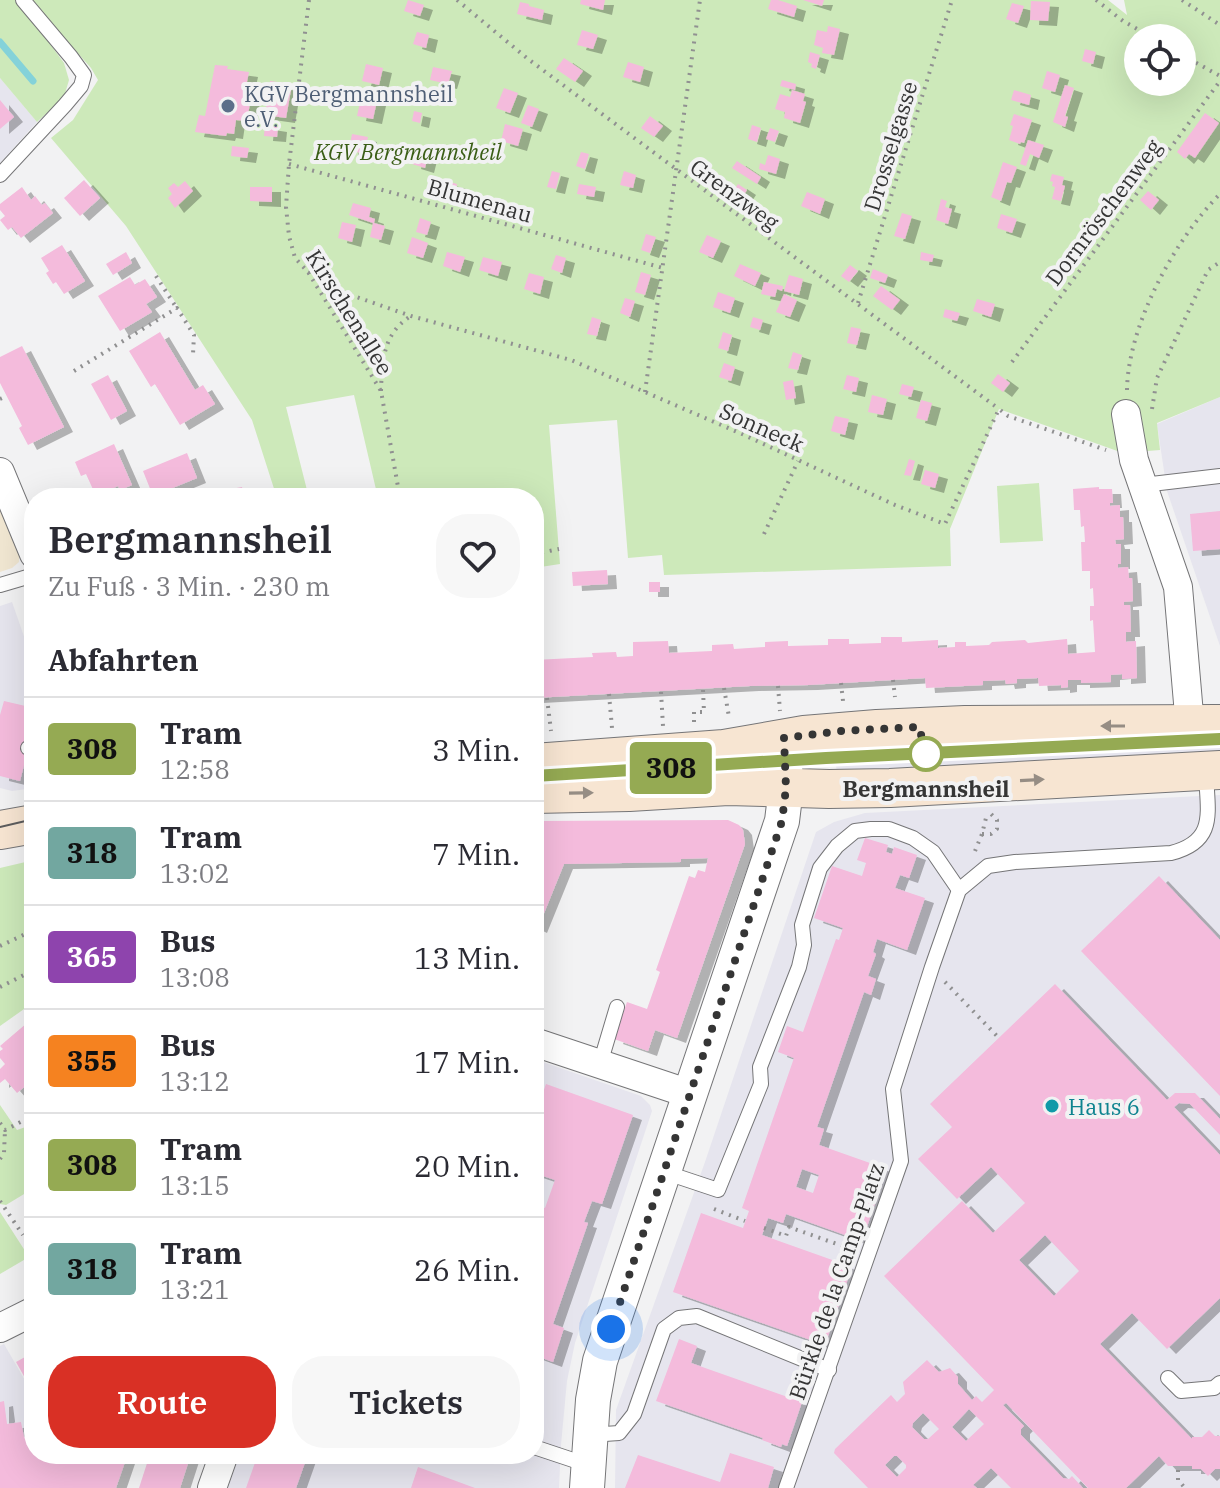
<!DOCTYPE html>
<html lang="de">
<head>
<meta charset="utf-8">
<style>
	:root { --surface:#fff; --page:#f7f7f7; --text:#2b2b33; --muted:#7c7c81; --line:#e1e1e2; --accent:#d93025 }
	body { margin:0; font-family:"IBM Plex Serif",serif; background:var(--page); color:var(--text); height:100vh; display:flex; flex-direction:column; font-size:30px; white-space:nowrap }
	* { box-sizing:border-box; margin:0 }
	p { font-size:26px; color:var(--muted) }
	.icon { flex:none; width:44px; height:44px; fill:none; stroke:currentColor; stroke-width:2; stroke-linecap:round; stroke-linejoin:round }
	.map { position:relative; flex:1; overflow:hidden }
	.details { position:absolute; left:24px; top:488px; width:520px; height:976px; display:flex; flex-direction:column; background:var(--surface); border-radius:32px; box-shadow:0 8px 32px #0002 }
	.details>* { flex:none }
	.badge { padding:0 16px; border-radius:6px; font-size:28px; line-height:52px }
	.buttons { position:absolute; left:1124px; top:24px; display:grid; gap:16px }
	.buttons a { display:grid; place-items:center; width:72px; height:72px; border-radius:50%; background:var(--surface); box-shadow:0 8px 32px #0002; font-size:40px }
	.you { position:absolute; width:40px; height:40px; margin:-20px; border:6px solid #fff; border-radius:50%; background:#1a73e8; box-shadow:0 0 0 12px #1a73e833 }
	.map>.badge { position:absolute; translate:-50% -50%; box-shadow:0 0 0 4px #fff }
	h2 { padding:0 24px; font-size:30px; line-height:72px }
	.round { display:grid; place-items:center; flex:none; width:84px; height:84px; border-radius:32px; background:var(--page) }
	.overview { display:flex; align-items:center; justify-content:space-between; height:136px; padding:0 24px }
	h1 { font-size:38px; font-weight:600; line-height:60px }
	.button { display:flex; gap:16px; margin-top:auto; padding:16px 24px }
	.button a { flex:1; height:92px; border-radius:32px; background:var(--accent); color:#fff; font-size:32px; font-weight:600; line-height:92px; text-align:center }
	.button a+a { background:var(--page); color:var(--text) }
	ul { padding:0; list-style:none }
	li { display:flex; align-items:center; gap:24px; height:104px; padding:0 24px; border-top:2px solid var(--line) }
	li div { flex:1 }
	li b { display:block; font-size:30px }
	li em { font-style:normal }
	li .badge { min-width:88px; font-weight:700; text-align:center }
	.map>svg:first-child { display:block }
</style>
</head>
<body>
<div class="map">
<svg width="1220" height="1488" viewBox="0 0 1220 1488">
	<defs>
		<filter id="shadow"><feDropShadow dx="9" dy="5" stdDeviation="0" flood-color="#0004"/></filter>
	</defs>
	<rect width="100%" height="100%" fill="#f2f2f3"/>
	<g fill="#e6e5ee">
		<polygon points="0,78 37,122 0,163"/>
		<polygon points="1220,397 1220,646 1167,491 1157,424"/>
		<polygon points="12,602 34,665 34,788 12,791 0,788 0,606"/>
		<polygon points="1220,731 1220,762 838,780 833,744"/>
		<polygon points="1220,795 1220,1488 615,1488 616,1410 705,1162 816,832 834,822 865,813"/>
		<polygon points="534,1059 641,1096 650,1105 652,1111 575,1343 567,1381 561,1445 559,1488 228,1488 239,1454 534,1454"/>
		<polygon points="4,1344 34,1396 34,1454 122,1454 127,1456 116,1488 0,1488 0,1346"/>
	</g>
	<polygon fill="#f1e7d2" points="0,500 20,544 19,562 12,568 0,572"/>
	<g fill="#cde9ba" fill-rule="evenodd">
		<polygon points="0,0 18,0 64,63 69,80 64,97 37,122 0,78"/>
		<path d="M30 0H1108L1127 15 1124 0H1220V397L1157 423 1160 450 1123 453 999 409 950 529 951 566 664 575 662 555 628 558 617 420 549 425 560 564 534 568V498H378L354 395 286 407 309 498H277L252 420 126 226 51 138 73 120 98 80 91 68ZM1138 38H1182V82H1138Z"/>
		<polygon points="1039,483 1043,541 1000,543 997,486"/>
		<polygon points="34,860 34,1002 0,1026 0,868"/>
		<polygon points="0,1105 17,1130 34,1124 34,1188 6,1205 0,1204"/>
		<polygon points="0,1212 29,1257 0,1274"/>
	</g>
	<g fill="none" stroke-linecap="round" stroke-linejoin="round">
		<polyline stroke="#84d2d9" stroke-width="7" points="0,42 33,81"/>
	</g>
	<g fill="#f4bbdc" fill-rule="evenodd" filter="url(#shadow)">
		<polygon points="408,0 424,5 420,16 404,11"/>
		<polygon points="581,0 605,0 603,10 580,4"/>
		<polygon points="771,0 778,0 797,6 794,17 768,9"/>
		<polygon points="803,0 824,0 822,6"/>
		<polygon points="1031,1 1050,2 1048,21 1030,20"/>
		<polygon points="520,2 529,4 529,6 544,10 542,20 517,14"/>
		<polygon points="1012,3 1024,6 1018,23 1006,19"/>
		<polygon points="828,26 840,29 834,55 822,53 823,48 814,45 817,30 827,32"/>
		<polygon points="582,30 598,35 593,49 577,45"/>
		<polygon points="417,32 429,35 426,48 413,44"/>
		<polygon points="1085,49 1096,52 1093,64 1082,61"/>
		<polygon points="810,52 820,55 816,69 811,67 812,64 808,62"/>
		<polygon points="564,58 583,71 575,82 556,69"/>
		<polygon points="628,62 644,67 640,82 623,77"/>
		<polygon points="366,64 383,68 379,85 362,81"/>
		<polygon points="215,65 228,66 227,69 249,72 244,96 251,97 247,121 236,120 234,134 227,133 226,136 195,132 199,115 205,116"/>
		<polygon points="433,67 452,71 448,84 430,80"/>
		<polygon points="1047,71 1060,75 1055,92 1042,88"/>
		<polygon points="782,80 796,84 795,90 780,86"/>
		<polygon points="270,81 292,84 286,118 265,115"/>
		<polygon points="1065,85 1074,88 1065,116 1068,117 1065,127 1053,122"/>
		<polygon points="504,88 518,93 510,113 496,108"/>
		<polygon points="792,90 805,94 803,101 806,102 800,123 784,118 785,112 775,109 780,94 790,97"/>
		<polygon points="1014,90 1031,95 1029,105 1011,100"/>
		<polygon points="361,98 377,101 373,119 357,116"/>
		<polygon points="0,100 14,117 0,129"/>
		<polygon points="528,105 539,109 532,127 521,123"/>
		<polygon points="414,111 422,113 420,123 412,121"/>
		<polygon points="1205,113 1219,123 1195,158 1189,154 1185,159 1177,152"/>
		<polygon points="1014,114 1032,120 1024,143 1021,142 1020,144 1009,140 1013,126 1010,125"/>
		<polygon points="650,116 663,126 654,137 641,128"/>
		<polygon points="505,124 523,129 518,146 501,141"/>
		<polygon points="265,125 278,127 277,137 264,136"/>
		<polygon points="752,125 761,128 757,142 748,139"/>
		<polygon points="770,128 779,131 775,142 766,139"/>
		<polygon points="352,134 368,137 364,154 349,150"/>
		<polygon points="1028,140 1044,145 1039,158 1030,154 1026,166 1020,164"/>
		<polygon points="232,146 249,148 247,158 231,156"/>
		<polygon points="416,147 422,149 421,154 428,156 425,168 412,164"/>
		<polygon points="581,152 589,154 585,169 576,166"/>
		<polygon points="768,155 780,159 776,174 759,169 760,163 765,165"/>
		<polygon points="737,161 761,177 757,184 732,168"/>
		<polygon points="1003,162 1017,167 1011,183 1007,182 1001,201 991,197"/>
		<polygon points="552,171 560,173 556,189 547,187"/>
		<polygon points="624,171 636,175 633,188 620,185"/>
		<polygon points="1052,174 1064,177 1062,185 1065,186 1061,201 1052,199 1055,187 1052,186 1053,182 1050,181"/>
		<polygon points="84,180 100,198 80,216 64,198"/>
		<polygon points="443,180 457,184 455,195 440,191"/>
		<polygon points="185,181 193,191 175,208 168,198 172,194 168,188 174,183 178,187"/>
		<polygon points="579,184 596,187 594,197 577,194"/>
		<polygon points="738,184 747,190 739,202 730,196"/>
		<polygon points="22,187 31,200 35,196 42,205 45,203 53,213 21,238 12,227 8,230 0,220 5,216 0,210 0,204"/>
		<polygon points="250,187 272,187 272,202 250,201"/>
		<polygon points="1148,191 1159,200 1151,210 1140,200"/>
		<polygon points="807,192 825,199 820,214 801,206"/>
		<polygon points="941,199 947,201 945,207 952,209 948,224 936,220"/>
		<polygon points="353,203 371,208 369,217 375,219 374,223 385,226 381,240 370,237 373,223 349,215"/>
		<polygon points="902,213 912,216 905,239 894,236"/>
		<polygon points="1001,214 1017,219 1012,233 997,228"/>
		<polygon points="420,218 431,222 427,235 416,232"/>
		<polygon points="342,222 356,225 352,242 338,238"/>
		<polygon points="646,234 656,237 650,253 641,250"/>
		<polygon points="707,235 721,241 713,258 699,252"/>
		<polygon points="412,237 428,243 423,258 407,253"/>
		<polygon points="62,245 85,281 64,294 56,282 53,284 46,273 49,271 41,258"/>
		<polygon points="126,252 132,263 113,275 106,264"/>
		<polygon points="447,252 465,257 460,272 443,266"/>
		<polygon points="921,252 934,255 932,262 920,260"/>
		<polygon points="556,255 566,258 562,273 551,269"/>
		<polygon points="483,257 502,262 498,276 479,270"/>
		<polygon points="740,264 761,273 755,286 734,276"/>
		<polygon points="850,265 858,271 849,282 841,276"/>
		<polygon points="873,269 888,275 885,283 870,278"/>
		<polygon points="641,272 651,275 645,295 635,292"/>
		<polygon points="529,273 544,277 540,294 524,289"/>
		<polygon points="789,275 803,279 799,295 784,291"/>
		<polygon points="130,277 135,285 145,279 157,297 146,304 152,312 120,331 98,296"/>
		<polygon points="764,282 783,286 782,291 777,289 775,297 761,294"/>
		<polygon points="881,286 900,300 892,310 873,296"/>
		<polygon points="718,292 735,298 730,313 713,307"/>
		<polygon points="784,294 797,300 790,317 776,312"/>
		<polygon points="625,298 635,301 630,317 620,313"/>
		<polygon points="977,299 995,304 991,317 973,311"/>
		<polygon points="945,309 960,313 957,321 943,317"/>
		<polygon points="592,317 601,320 597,336 587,334"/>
		<polygon points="753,317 763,320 760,330 750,327"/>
		<polygon points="851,327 861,329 857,345 847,343"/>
		<polygon points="160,332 195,390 203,385 215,404 180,425 155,384 151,387 129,351"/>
		<polygon points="723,332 732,335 728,351 718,348"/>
		<polygon points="22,346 64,427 28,445 19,428 22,426 0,383 0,357"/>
		<polygon points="793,352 802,355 798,370 788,368"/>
		<polygon points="724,363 735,367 731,381 719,377"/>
		<polygon points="998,374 1010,383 1003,392 991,383"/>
		<polygon points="108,375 127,411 111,420 91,384"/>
		<polygon points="847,375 859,378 856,392 843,389"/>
		<polygon points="793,380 796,398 786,400 783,382"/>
		<polygon points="902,384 914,387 911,397 899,394"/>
		<polygon points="872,395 887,399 883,415 868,412"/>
		<polygon points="921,400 932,403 927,421 916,418"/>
		<polygon points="835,416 849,419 845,435 831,431"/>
		<polygon points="114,444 132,485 120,490 118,486 96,496 86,474 81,476 75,462"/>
		<polygon points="187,453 197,478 153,496 143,471"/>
		<polygon points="909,459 915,461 911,476 904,475"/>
		<polygon points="925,470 939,474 935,488 921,484"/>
		<polygon points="242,487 245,498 199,498 209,494 209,493"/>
		<polygon points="1099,487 1099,489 1112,489 1113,503 1110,503 1110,506 1120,505 1120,517 1123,517 1124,539 1115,540 1116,544 1121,544 1121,564 1118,564 1118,568 1128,567 1129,578 1132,578 1133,601 1124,602 1124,605 1130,605 1131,632 1126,632 1126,642 1136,641 1137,678 1122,679 1122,674 1111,675 1111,682 1081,683 1081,680 1068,680 1068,687 1061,688 1061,685 1039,686 1038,678 1017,679 1017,683 1006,684 1005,680 983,681 983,685 926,688 925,678 809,685 750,686 534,698 534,660 593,657 592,653 616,652 617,657 633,656 633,642 668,641 669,653 712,651 712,645 733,644 734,649 765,647 765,642 788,641 788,646 828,645 828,639 849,639 849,644 881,643 881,637 902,637 902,642 938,640 938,648 955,647 955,642 966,642 966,646 989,645 992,642 1025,640 1028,643 1067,639 1068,654 1095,652 1093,620 1090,621 1090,606 1094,606 1093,588 1090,589 1090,571 1082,571 1081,542 1085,542 1084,526 1081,527 1080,510 1074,510 1073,489"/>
		<polygon points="1220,511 1220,549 1193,551 1190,514"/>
		<polygon points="607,570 608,584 573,586 572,572"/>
		<rect x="649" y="582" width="11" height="10"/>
		<polygon points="4,701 34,708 34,726 20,781 0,776 0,715"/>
		<polygon points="728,820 739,825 743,830 745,844 677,1038 655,1030 648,1051 614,1039 627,1002 647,1009 660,972 656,970 689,876 695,878 698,870 705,872 708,858 681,859 681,862 564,864 538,928 534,926 534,827 537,821"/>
		<path d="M865 838 888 845 886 852 892 854 894 847 917 855 909 878 900 875 895 888 925 898 907 950 877 939 873 952 876 954 868 976 876 979 871 995 864 992 817 1127 824 1129 819 1145 887 1169 862 1241 786 1214 783 1223 768 1218 762 1235 852 1267 825 1345 673 1292 701 1213 743 1228 749 1211 742 1208 794 1058 778 1052 787 1026 803 1032 836 939 839 940 843 928 814 918 832 866 862 876 866 863 857 860ZM802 1169 819 1175 813 1193 796 1187Z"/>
		<polygon points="1159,876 1220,940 1220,1096 1081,951"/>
		<path d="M1055 984 1167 1100 1175 1093H1195L1220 1119V1135L1190 1104 1179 1103 1174 1107 1220 1155V1298L1167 1349 1132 1313 1100 1344 1192 1439V1437H1202L1209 1430 1215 1436H1220V1469H1215L1208 1476 1201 1469H1192V1466H1168L1159 1456 1126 1488H1088L1006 1403 1003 1405 1024 1426 1021 1429V1435L1063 1478 1069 1479 1072 1476 1083 1488H1011L991 1468 973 1485 977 1488H868L834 1453 835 1449 891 1395 897 1402 905 1394 903 1382 927 1360 939 1372 950 1368 958 1377V1384L972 1400 976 1396 982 1402 994 1390 884 1276 962 1201 993 1233 1025 1203 991 1167 957 1199 918 1159 952 1127 930 1104ZM1045 1235 1079 1271 1054 1296 1019 1260ZM969 1409 984 1424 966 1441 952 1427ZM923 1413 939 1429 928 1439H924L912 1427 913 1423ZM894 1456H897L906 1465V1468L897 1477 885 1465Z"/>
		<polygon points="34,1017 34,1079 17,1093 5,1079 0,1083 0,1069 5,1064 0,1058 0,1051 3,1049 0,1046"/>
		<polygon points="546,1084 633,1115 602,1204 592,1201 584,1222 588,1223 553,1324 564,1328 553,1362 534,1355 534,1223 540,1206 545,1208 555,1180 534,1173 534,1118"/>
		<polygon points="679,1339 697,1346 691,1363 802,1402 787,1446 782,1444 781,1447 762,1440 763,1438 656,1401"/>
		<polygon points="34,1352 34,1394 16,1362"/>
		<polygon points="4,1401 7,1424 21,1422 24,1437 34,1436 34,1454 122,1454 127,1456 116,1488 0,1488 0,1402"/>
		<polygon points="730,1453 774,1467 768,1488 625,1488 638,1455 720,1482"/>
		<polygon points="150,1454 191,1454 180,1488 139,1488"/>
		<polygon points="258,1454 308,1454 296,1488 246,1488"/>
		<polygon points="418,1467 475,1488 411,1488"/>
	</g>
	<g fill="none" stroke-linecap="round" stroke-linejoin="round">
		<g stroke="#757577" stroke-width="16">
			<g id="service">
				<polyline points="0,175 65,105 81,86 84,75 71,57 23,0"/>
				<polyline points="1143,485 1220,476"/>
				<polyline points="0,585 34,575"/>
				<polyline points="28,748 34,750"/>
				<polyline points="600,1064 617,1007"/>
				<polyline points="664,1172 718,1190 761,1084 760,1067 799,967 804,945 802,925 820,868 837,846 855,831 871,829 889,829 913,838 933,852 959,890"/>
				<polyline points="1168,1378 1181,1391 1214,1388 1220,1383"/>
				<polyline points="590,1435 619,1433 634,1414 664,1329 679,1318 697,1316 829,1370"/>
				<polyline points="534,1447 588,1465"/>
				<path d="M786 1488 901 1161 893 1089 932 967 959 890 988 866 1015 862 1171 853C1218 841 1207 811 1206 772"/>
			</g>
		</g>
		<g stroke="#757577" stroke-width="30">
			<g id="minor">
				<polyline points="1126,414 1134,460 1178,587 1190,726"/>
				<polyline points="0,472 34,554"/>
				<polyline points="534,1042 690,1094"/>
				<polyline points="0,1328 34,1311"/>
				<polyline points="212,1488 224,1454"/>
			</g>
		</g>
		<g stroke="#757577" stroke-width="36">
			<polyline id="tertiary" points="587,1488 593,1400 600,1361 782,821 786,788 784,738"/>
		</g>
		<g stroke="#757577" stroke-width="40">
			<g id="secondary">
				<polyline points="534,763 724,749 804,735 877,729 965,725 1220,724"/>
				<polyline points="534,794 629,792 728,786 829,789 890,788 1220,770"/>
				<polyline points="0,830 34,824"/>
			</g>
		</g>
		<g stroke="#909091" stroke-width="4" stroke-dasharray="2 6" stroke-linecap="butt">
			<polyline points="309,0 289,164 286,207 289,236 295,258 308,272 381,391 400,498"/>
			<polyline points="457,0 528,59 999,409"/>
			<polyline points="1096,0 1123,21 1153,38"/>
			<polyline points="1182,0 1220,25"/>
			<polyline points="1182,55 1220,76"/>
			<polyline points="289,164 663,268"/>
			<polyline points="308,272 345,293 411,316 571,360 742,434 895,505 945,524 999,409 1008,416 1106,450"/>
			<polyline points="156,276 176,307"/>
			<polyline points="858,303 952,0"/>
			<polyline points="1012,362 1220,81"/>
			<polyline points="74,371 177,308 194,335 193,354"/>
			<path d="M1127 390C1128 325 1175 239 1220 194"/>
			<path d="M381 391C382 361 383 333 411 316"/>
			<polyline points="645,392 700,0"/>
			<polyline points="0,399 5,397"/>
			<polyline points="1152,409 1157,378 1208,270 1220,262"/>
			<polyline points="764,534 798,461"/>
			<polyline points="534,554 559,549"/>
			<polyline points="893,680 895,697"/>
			<polyline points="841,683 843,701"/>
			<polyline points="778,686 780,711"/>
			<polyline points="724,688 729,717"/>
			<polyline points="661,692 663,726"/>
			<polyline points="609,694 612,728"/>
			<polyline points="547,698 551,731"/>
			<polyline points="694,722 694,712 704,712 703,690"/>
			<polyline points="982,834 991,834 997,829 997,820 991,814"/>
			<polyline points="975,851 982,834 987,814"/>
			<polyline points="0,946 34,930"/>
			<polyline points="945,982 999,1038"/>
			<polyline points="0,987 24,975 34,976"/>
			<polyline points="0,1123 5,1130 34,1115"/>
			<polyline points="0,1159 4,1153 5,1130"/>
			<polyline points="0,1201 23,1235"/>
			<polyline points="714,1209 745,1221"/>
			<polyline points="764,1228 786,1236 789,1227 851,1249"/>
			<polyline points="1178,1470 1178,1480 1185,1488"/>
		</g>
		<use href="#service" stroke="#fff" stroke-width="14"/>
		<use href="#minor" stroke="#fff" stroke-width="28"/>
		<use href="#tertiary" stroke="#fff" stroke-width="34"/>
		<use href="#secondary" stroke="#f7e5d2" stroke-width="38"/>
		<g stroke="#5d5d5e" stroke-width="2">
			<polyline points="534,776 826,758 1220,739"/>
			<polyline points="0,827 34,819"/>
		</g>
	</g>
	<defs><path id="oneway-solid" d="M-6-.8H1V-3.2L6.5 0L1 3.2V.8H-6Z" transform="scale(2)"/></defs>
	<g fill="#968d84">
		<use href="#oneway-solid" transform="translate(1113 726) rotate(180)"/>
		<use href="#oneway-solid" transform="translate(1032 780) rotate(-3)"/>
		<use href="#oneway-solid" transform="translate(581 793) rotate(-1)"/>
	</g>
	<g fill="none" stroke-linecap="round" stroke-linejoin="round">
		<g stroke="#fff" stroke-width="18">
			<polyline id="line" points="534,776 826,758 1220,739"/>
		</g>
		<use href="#line" stroke="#95aa53" stroke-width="12"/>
		<polyline stroke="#353535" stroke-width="8" stroke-dasharray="0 14.4" points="611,1329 782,821 786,788 784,738 842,731 919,727 926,754"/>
	</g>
	<circle fill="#5c6f8a" stroke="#f2f2f3" stroke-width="3" cx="228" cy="106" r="8"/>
	<circle fill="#fff" stroke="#95aa53" stroke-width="4" cx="926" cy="754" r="16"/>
	<circle fill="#0f9aa8" stroke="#f2f2f3" stroke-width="3" cx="1052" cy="1106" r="8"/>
	<g text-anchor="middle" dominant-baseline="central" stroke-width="8" stroke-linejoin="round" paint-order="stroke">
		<g font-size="22" fill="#4e5e75" stroke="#f2f2f3" text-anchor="start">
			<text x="244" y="93">KGV Bergmannsheil<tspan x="244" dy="25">e.V.</tspan></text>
		</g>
		<g font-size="22" fill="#353535" stroke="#f2f2f3">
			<text transform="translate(890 146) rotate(-73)">Drosselgasse</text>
			<text transform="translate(735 194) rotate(36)">Grenzweg</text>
			<text transform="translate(480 200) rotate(16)">Blumenau</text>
			<text transform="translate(1103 212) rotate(-53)">Dornröschenweg</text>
			<text transform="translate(350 312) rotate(58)">Kirschenallee</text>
			<text transform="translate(762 427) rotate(24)">Sonneck</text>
			<text transform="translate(836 1281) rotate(-71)">Bürkle de la Camp-Platz</text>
		</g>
		<g font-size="22" font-style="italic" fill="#3a5e16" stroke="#f2f2f3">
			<text x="408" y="151">KGV Bergmannsheil</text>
		</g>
		<g font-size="22" font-weight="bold" fill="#353535" stroke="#f2f2f3">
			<text x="926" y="788">Bergmannsheil</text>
		</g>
		<g font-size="22" fill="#0d838f" stroke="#f2f2f3" text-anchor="start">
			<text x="1068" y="1106">Haus 6</text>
		</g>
	</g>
</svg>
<div class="buttons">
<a><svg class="icon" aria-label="locate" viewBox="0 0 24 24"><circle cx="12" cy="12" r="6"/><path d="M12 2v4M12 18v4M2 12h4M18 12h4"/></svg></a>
</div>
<div class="you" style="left:611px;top:1329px"></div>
<b class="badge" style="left:671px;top:768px;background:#95aa53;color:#111">308</b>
<section class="details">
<div class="overview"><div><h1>Bergmannsheil</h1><p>Zu Fuß · 3 Min. · 230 m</p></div><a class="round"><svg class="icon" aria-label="heart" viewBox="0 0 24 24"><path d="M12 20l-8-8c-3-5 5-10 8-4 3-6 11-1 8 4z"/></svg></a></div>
<h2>Abfahrten</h2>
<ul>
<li><span class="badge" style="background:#95aa53;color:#111">308</span><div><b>Tram</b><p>12:58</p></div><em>3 Min.</em></li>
<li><span class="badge" style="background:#72a7a0;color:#111">318</span><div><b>Tram</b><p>13:02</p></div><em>7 Min.</em></li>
<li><span class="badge" style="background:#8e44ad;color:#fff">365</span><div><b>Bus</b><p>13:08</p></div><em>13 Min.</em></li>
<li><span class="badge" style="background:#f58220;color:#111">355</span><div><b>Bus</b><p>13:12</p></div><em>17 Min.</em></li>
<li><span class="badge" style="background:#95aa53;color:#111">308</span><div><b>Tram</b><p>13:15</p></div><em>20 Min.</em></li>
<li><span class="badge" style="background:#72a7a0;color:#111">318</span><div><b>Tram</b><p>13:21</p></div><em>26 Min.</em></li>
</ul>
<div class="button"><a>Route</a><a>Tickets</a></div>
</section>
</div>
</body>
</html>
